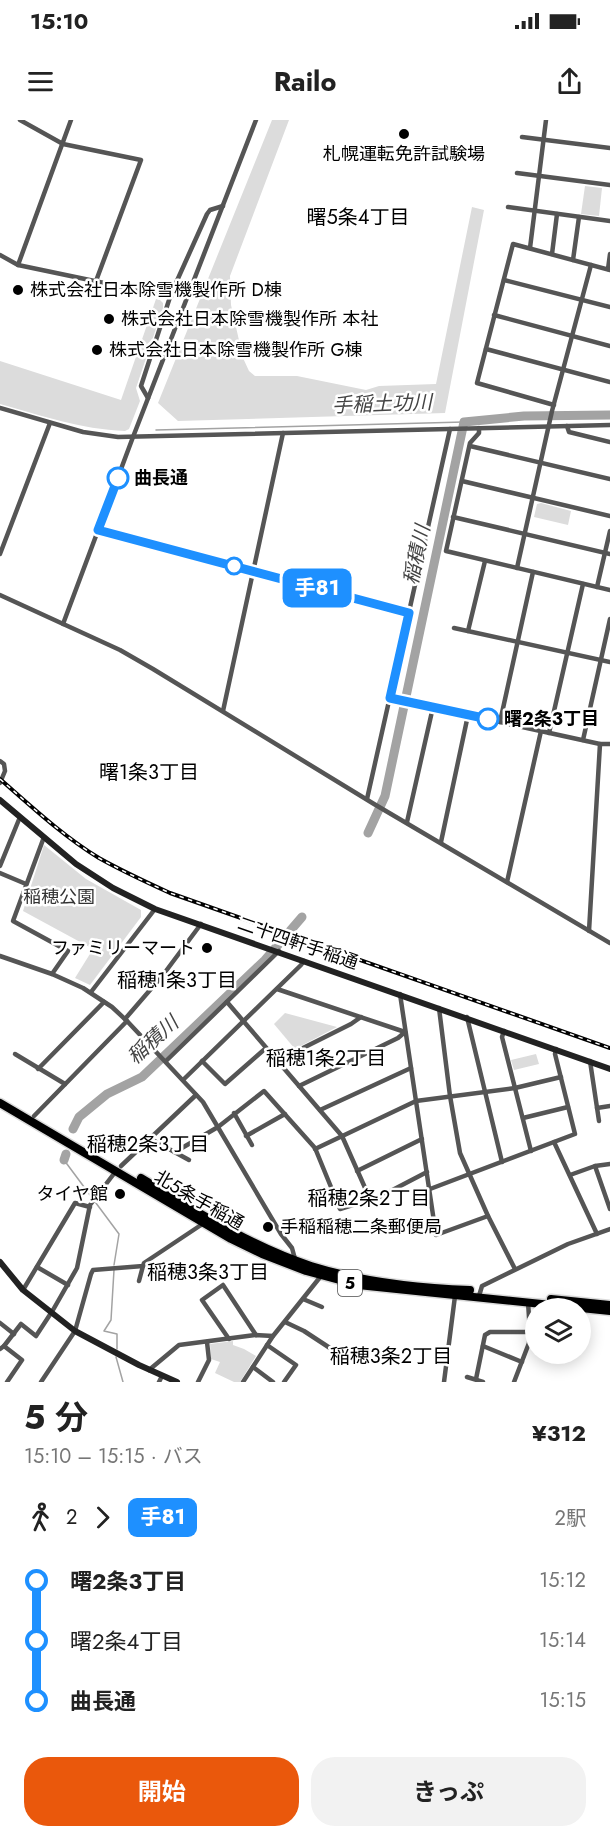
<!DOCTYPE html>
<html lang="ja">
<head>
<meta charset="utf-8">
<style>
	:root { --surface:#fff; --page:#f2f2f2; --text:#222; --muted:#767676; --accent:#ea580c }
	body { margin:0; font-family:Jost,"Noto Sans JP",sans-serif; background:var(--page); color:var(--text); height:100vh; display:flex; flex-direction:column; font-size:22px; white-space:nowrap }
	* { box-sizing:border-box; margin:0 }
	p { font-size:20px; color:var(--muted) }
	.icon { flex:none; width:33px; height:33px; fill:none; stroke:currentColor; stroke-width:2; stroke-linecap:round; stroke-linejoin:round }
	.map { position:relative; height:1262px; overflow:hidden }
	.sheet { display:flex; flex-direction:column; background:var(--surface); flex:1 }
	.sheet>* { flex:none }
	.badge { padding:0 12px; border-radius:9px; font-size:21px; line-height:39px }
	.fabs { position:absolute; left:525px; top:1178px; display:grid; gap:12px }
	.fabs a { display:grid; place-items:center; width:66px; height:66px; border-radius:50%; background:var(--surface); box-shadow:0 3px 15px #0003; font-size:30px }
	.map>.badge { position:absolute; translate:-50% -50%; box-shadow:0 0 0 3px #fff }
	.legs { display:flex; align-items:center; gap:9px; height:66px; padding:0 24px; font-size:20px }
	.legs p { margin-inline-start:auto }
	.overview { display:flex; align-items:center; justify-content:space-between; height:102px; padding:0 24px }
	h1 { font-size:33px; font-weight:700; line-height:45px }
	.button { display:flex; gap:12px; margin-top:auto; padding:12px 24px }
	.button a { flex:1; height:69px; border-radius:24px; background:var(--accent); color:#fff; font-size:24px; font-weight:700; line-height:69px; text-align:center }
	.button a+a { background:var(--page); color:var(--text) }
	ul { padding:0 24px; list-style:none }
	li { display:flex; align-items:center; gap:21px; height:60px; font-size:22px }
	li i { display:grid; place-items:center; width:9px; height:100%; margin:0 8px; background:currentColor }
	li i::after { content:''; width:15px; height:15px; margin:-8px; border:4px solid; border-radius:50%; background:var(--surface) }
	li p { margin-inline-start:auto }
	li:first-child i { background:linear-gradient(#0000 50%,currentColor 0) }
	li:last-child i { background:linear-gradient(currentColor 50%,#0000 0) }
	.status { display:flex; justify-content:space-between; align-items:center; height:42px; padding:0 30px; background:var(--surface); direction:ltr }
	.status svg { height:16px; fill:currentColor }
	header { display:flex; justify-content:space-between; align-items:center; height:78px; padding:0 24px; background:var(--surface); font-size:27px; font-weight:700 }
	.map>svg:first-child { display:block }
</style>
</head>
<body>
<div class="status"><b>15:10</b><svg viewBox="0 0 49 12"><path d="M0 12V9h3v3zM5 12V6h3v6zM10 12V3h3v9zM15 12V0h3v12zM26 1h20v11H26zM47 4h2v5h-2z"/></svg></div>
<header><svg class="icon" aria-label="menu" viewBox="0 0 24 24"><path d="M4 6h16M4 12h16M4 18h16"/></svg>Railo<svg class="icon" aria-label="share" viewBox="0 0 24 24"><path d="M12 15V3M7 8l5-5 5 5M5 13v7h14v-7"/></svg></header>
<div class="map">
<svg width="610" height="1262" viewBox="0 0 610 1262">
	<rect width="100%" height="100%" fill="#fff"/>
	<g fill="#dcdcdc">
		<polygon points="272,0 289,0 230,156 231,185 243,238 249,251 255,256 297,256 366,270 379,266 436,264 472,87 484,90 445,293 178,301 158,283"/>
		<polygon points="585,66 602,68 599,96 581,94"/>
		<path d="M156 179 160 180 163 183V188L136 268 140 281 129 309 125 311C80 309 43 296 0 284V241L121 280Z"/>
		<polygon points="541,383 571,391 568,405 534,397 537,384"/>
		<polygon points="44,725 86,759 141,790 141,797 90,865 75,858 93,829 23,791"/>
		<polygon points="285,893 337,907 295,929 274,904"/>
		<polygon points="536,934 539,944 514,950 511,940"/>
		<polygon points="233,1221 233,1225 244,1229 256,1236 240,1262 234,1262 215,1253 220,1242 211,1239 210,1224"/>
	</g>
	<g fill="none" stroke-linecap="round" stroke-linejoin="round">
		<g stroke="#a3a3a3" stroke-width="1.5">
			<polyline points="156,310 464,302"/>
			<polyline points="64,1040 119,1114 114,1145"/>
			<polyline points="114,1150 111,1200 104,1211 117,1214 117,1229"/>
			<polyline points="116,1237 123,1262"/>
		</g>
		<g stroke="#a3a3a3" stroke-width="9">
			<polyline points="368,713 385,676 464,302 524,296 610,295"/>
			<polyline points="73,1009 79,997 107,974 142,957 265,840 302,797"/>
			<polyline points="64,1040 66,1034"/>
		</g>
		<g stroke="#dbdbdb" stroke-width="11">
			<g id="highway">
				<polyline points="0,983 231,1119 262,1134 306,1151 358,1165 610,1191"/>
				<path d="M141 1058C196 1091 250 1126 311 1146 362 1162 417 1168 470 1170"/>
				<polyline points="551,1179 610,1185"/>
			</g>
		</g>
		<g stroke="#555" stroke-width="4.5">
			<polyline points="20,0 63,24 141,40 96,161"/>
			<polyline points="522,17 610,28"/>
			<polyline points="517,53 610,65"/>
			<polyline points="508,87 610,101"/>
			<polyline points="530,128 546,0"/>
			<polyline points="552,134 557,94"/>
			<polyline points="0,135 18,145 171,177"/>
			<polyline points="573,140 579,97"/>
			<polyline points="18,145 71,0"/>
			<polyline points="608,149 610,134"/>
			<polyline points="504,160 610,187"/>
			<polyline points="494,195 610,226"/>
			<polyline points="486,229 610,262"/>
			<polyline points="148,278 141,266 171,174 207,94 210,90 223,86"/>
			<polyline points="554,285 477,263 513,124 610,150"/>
			<polyline points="0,288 83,312 118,317 610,305"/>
			<polyline points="567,306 569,312 610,322"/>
			<polyline points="479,308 479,313 470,323 446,431 610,470"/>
			<polyline points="470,326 610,359"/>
			<polyline points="462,361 610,396"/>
			<polyline points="453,397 610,434"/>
			<polyline points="98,409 409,493"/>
			<polyline points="0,434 50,303"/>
			<polyline points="517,448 552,291 591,145"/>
			<polyline points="597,467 610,411"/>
			<polyline points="0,475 120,530 153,549 374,684 610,823"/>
			<polyline points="63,504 133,317 256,0"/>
			<polyline points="454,508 610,542"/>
			<polyline points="468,511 485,441"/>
			<polyline points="390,578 600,624 610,624"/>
			<polyline points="223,591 283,313"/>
			<polyline points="500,602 533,452"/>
			<polyline points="549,613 583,464"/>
			<polyline points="583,620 610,499"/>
			<polyline points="0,641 4,644 5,651 0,663"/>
			<polyline points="367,679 450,309"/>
			<polyline points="407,702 433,587"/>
			<polyline points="44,717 13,801 68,831 52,854"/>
			<polyline points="441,722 468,595"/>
			<polyline points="0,746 20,697"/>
			<polyline points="0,753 26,764"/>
			<polyline points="507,762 541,611"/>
			<polyline points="589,811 600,624"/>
			<polyline points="0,836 52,854 83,868 112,887 127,901 203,982 281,1114 292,1128 295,1139"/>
			<polyline points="277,869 405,912"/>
			<polyline points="91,872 155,789"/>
			<polyline points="400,874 436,1115 488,1096"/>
			<polyline points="227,882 342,1016 370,1079"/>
			<polyline points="439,888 450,976 460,1033 488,1096 515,1149"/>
			<polyline points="467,897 502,1042"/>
			<polyline points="125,899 163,855 201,804"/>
			<polyline points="504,911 502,917 531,1031"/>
			<polyline points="15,934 65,964"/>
			<polyline points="166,941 279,831"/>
			<polyline points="202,941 225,964 266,928"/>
			<polyline points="277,941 351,904 361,897"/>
			<polyline points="590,941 599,1001"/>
			<polyline points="38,949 104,882"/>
			<polyline points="183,960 301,845 304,841"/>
			<polyline points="299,966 398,918 405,912"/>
			<polyline points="597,988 610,986"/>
			<polyline points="320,990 411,948"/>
			<polyline points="234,993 252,1025"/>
			<polyline points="34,996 127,901"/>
			<polyline points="523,998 568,987"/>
			<polyline points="246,1016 285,994"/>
			<polyline points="149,1018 189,1040"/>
			<polyline points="554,1022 597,1114"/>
			<polyline points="315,1029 416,981 515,968 561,957"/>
			<polyline points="175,1032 218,1007 264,971 315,1028 340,1089 381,1076 427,1052"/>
			<polyline points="121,1046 196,975"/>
			<polyline points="595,1046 610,1089"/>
			<polyline points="357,1051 422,1019"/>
			<polyline points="570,1055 595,1046 610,1044"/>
			<polyline points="430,1069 575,1014 555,934 556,929"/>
			<polyline points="37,1147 68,1165"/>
			<polyline points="139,1161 143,1146"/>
			<polyline points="23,1170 75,1083 90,1087"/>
			<polyline points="479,1176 482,1166 568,1124 610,1109"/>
			<polyline points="303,1179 322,1187"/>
			<polyline points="285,1202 304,1211 336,1232 344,1231 365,1243"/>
			<polyline points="0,1203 14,1214"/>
			<polyline points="229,1219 202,1180 223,1165 256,1215"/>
			<polyline points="267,1225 296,1245 284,1262"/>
			<polyline points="4,1226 22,1240 7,1262"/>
			<polyline points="483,1226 522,1242"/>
			<polyline points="0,1229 4,1226 21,1204 36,1216 53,1190 77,1148 90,1085 116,1051"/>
			<polyline points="253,1247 273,1262"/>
			<polyline points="149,1250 179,1225 255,1215 273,1216"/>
			<polyline points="467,1257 483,1262"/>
			<polyline points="476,1259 485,1215 490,1212 530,1212"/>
			<polyline points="41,1262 75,1211 91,1154 93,1150 143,1146 144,1143 204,1103"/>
			<polyline points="159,1262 162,1256"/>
			<polyline points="198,1262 209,1240 207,1222"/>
			<polyline points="243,1262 273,1216 321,1156"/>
			<polyline points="444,1262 455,1176"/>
			<polyline points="514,1262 529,1223 530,1212 528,1182"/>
		</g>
		<g stroke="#222" stroke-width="6">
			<polyline points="0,680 76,744 113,768 155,789 610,949"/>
			<polyline points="0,1142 23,1170 75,1211 139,1245 177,1262"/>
		</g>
		<use href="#highway" stroke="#000" stroke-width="8"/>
		<g stroke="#000" stroke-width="4">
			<path id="rail" d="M0 659C32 687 63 716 99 738 122 751 146 762 170 773L610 928"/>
		</g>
		<use href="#rail" stroke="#fff" stroke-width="1.5" stroke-dasharray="4.5" stroke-linecap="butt"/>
	</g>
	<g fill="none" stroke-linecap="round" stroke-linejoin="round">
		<g stroke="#fff" stroke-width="14">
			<polyline id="line-1" points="118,358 98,410 409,493 390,578 488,599"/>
		</g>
		<use href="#line-1" stroke="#1e90ff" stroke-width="9"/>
	</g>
	<g fill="#000" stroke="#fff" stroke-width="2">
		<circle cx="404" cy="14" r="6"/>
		<circle cx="18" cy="170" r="6"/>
		<circle cx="109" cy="199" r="6"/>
		<circle cx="97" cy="230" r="6"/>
		<circle cx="207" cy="828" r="6"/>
		<circle cx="120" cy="1074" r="6"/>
		<circle cx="268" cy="1107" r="6"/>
	</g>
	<g fill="#fff" stroke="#1e90ff" stroke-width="3">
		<circle cx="118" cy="358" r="10"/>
		<circle cx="234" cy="446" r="8"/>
		<circle cx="488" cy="599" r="10"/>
	</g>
	<g text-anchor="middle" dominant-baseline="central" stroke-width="5" stroke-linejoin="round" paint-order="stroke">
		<rect fill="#fff" stroke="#4c4c4c" stroke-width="1.5" x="338" y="1150" width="24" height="26" rx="4.5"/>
		<g font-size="16" font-weight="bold" fill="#000">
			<text x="350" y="1163">5</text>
		</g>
		<g font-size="18" fill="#000" stroke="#fff" text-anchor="start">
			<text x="404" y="34" text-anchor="middle">札幌運転免許試験場</text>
			<text x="30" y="170">株式会社日本除雪機製作所 D棟</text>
			<text x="121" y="199">株式会社日本除雪機製作所 本社</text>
			<text x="109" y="230">株式会社日本除雪機製作所 G棟</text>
			<text x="195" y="828" text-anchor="end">ファミリーマート</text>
			<text x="108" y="1074" text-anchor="end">タイヤ館</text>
			<text x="280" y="1107">手稲稲穂二条郵便局</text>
		</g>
		<g font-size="18" font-weight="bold" fill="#000" stroke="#fff" text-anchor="start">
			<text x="134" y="358">曲長通</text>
			<text x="504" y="599">曙2条3丁目</text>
		</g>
		<g font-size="18" fill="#333" stroke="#fff">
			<text x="59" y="777">稲穂公園</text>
		</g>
		<g font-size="18" fill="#000" stroke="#fff">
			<text transform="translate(298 823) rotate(19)">二十四軒手稲通</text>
			<text transform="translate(199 1080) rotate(30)">北5条手稲通</text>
		</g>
		<g font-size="20" fill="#000" stroke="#fff">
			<text x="358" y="97">曙5条4丁目</text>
			<text x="149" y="652">曙1条3丁目</text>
			<text x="177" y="860">稲穂1条3丁目</text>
			<text x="326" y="938">稲穂1条2丁目</text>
			<text x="148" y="1024">稲穂2条3丁目</text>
			<text x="369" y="1078">稲穂2条2丁目</text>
			<text x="208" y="1152">稲穂3条3丁目</text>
			<text x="391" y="1236">稲穂3条2丁目</text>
		</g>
		<g font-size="20" font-style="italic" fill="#444" stroke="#fff">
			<text transform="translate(382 284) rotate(-2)">手稲土功川</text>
			<text transform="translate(417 435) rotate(-78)">稲積川</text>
			<text transform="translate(153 920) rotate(-42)">稲積川</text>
		</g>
	</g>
</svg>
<div class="fabs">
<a><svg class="icon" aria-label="layers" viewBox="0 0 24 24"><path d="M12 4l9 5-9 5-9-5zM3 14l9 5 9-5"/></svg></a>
</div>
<b class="badge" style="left:317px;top:468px;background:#1e90ff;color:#fff">手81</b>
</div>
<section class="sheet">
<div class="overview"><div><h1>5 分</h1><p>15:10 – 15:15 · バス</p></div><b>¥312</b></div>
<div class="legs"><svg class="icon" aria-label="walk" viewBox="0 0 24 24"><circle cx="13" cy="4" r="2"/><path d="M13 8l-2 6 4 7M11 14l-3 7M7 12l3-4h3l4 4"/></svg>2<svg class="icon" aria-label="forward" viewBox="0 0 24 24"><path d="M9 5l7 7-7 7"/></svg><b class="badge" style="background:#1e90ff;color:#fff">手81</b><p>2駅</p></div>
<ul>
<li><i style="color:#1e90ff"></i><b>曙2条3丁目</b><p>15:12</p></li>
<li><i style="color:#1e90ff"></i><span>曙2条4丁目</span><p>15:14</p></li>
<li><i style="color:#1e90ff"></i><b>曲長通</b><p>15:15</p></li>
</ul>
<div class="button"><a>開始</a><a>きっぷ</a></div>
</section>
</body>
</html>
